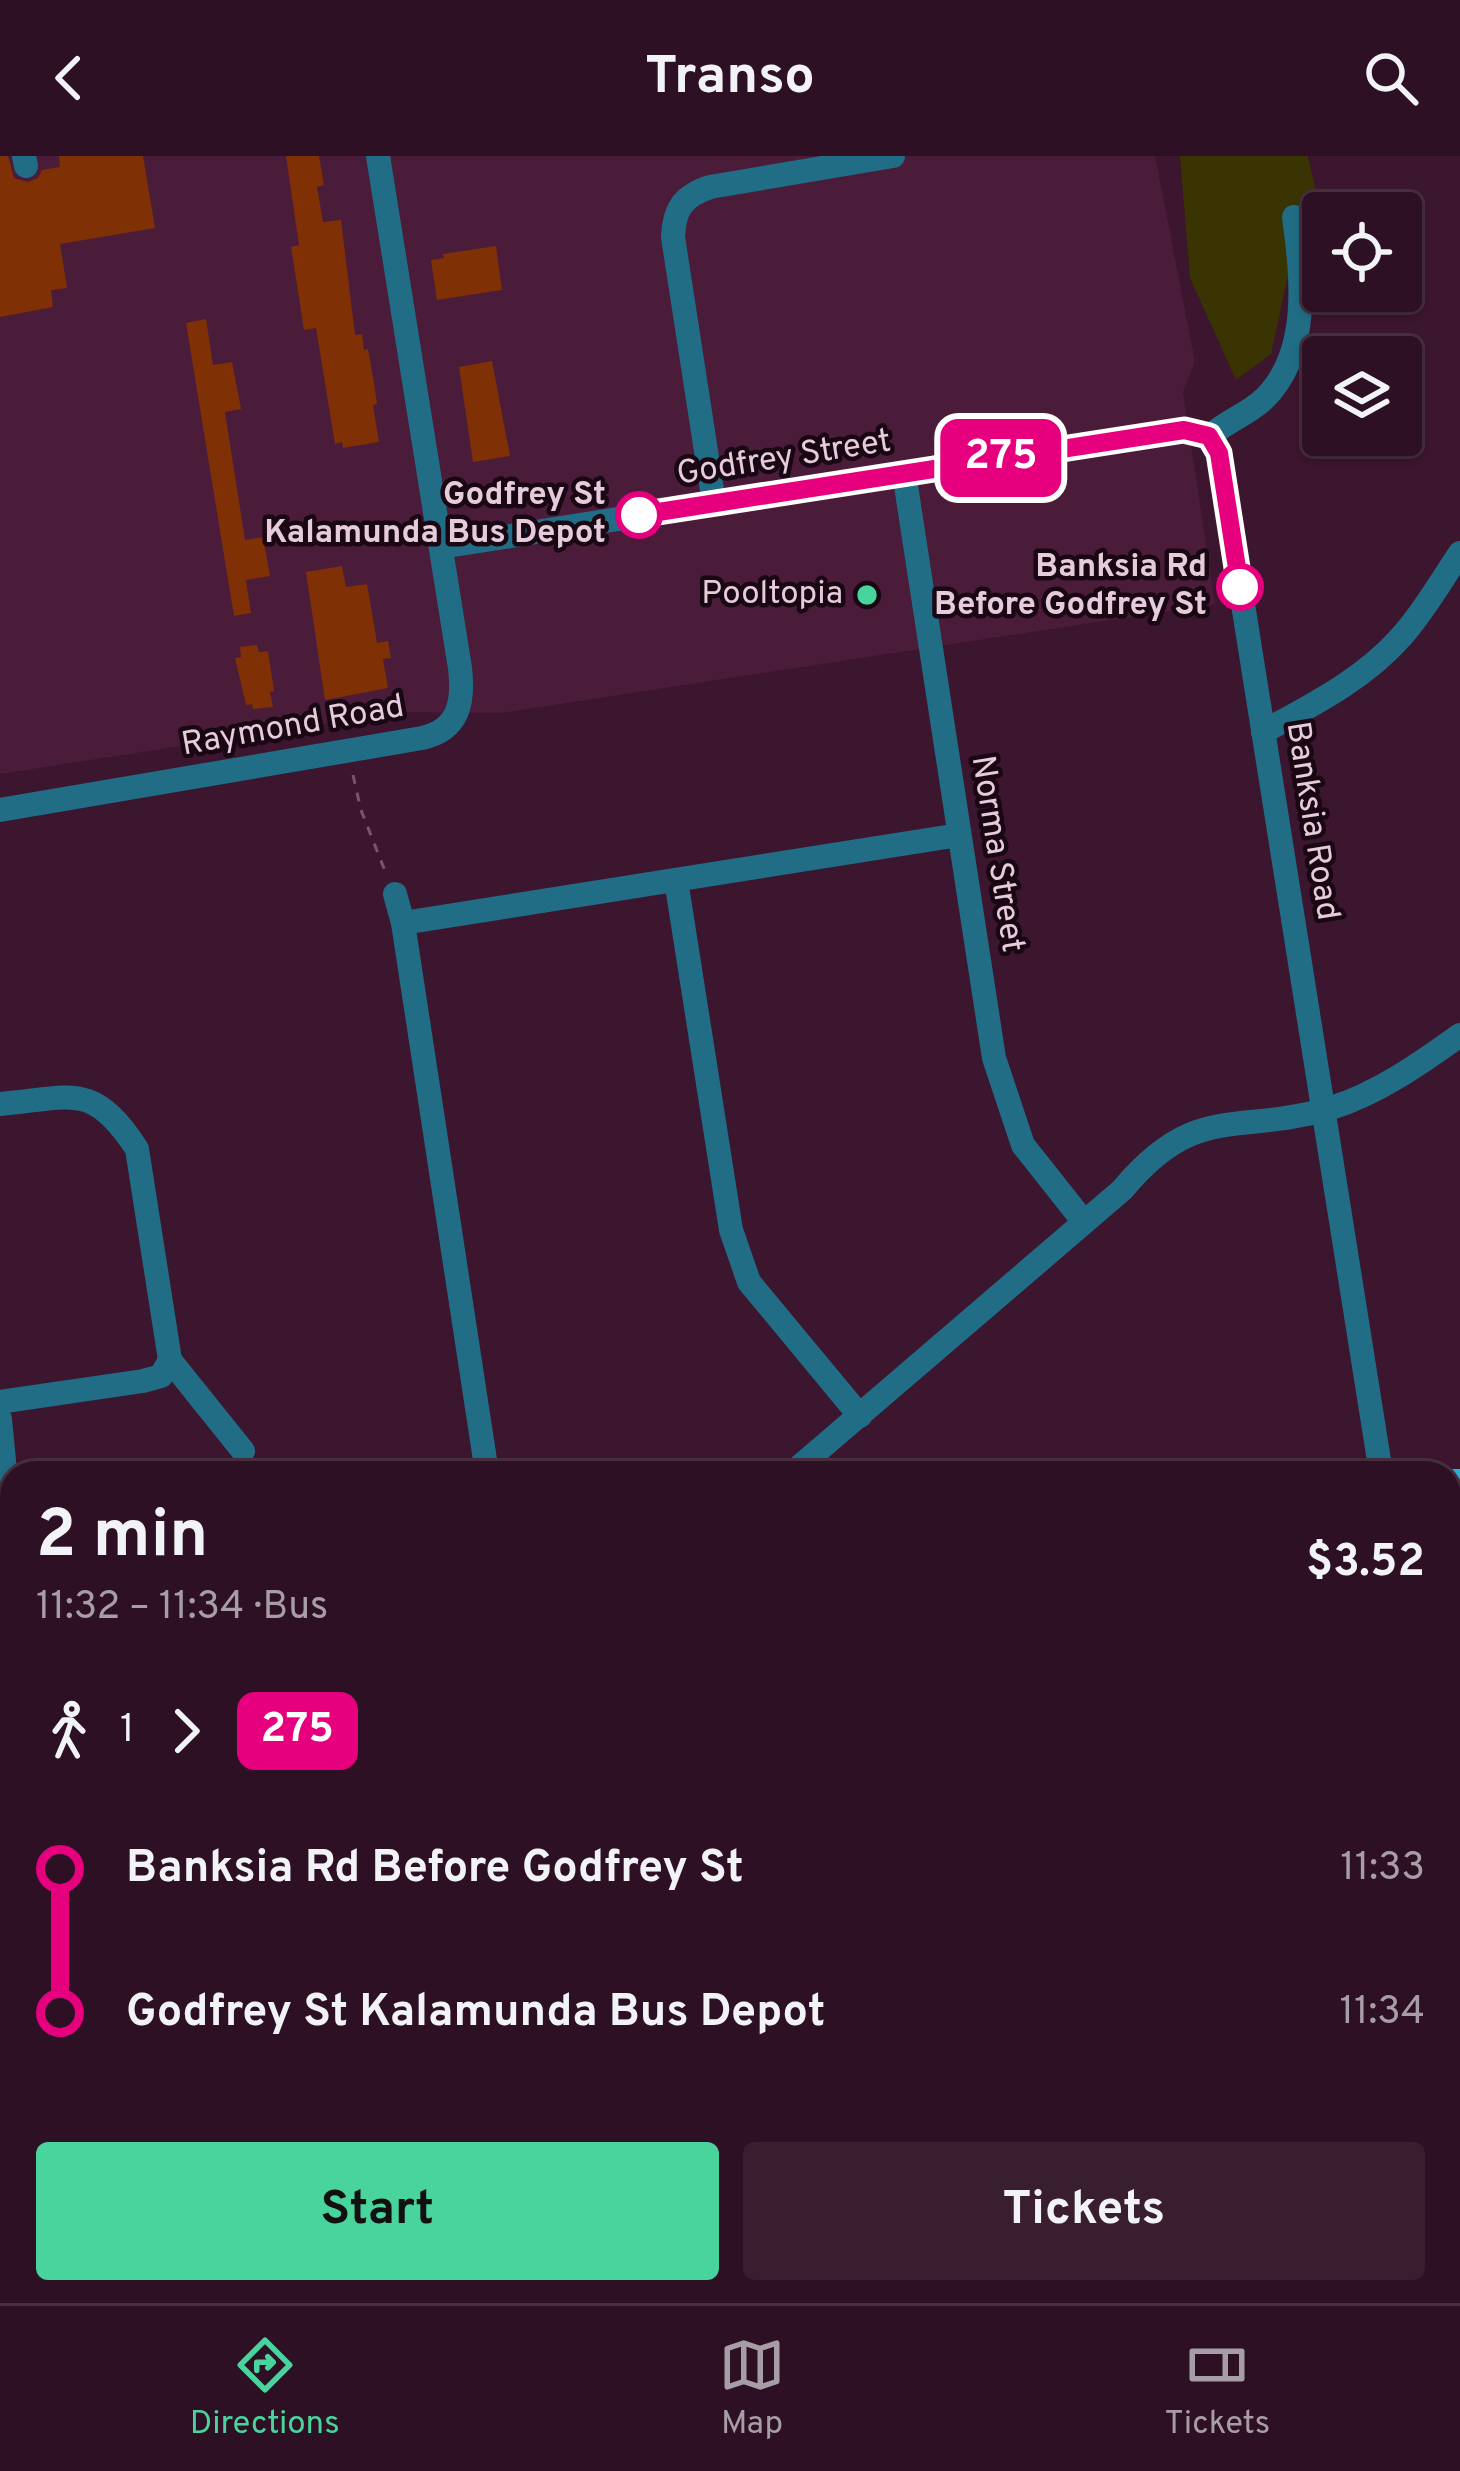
<!DOCTYPE html>
<html lang="en">
<head>
<meta charset="utf-8">
<style>
	:root { --surface:#2d1023; --page:#391e30; --text:#f1f3f6; --muted:#a79da6; --line:#483041; --accent:#49d49d }
	body { margin:0; font-family:Overpass,sans-serif; background:var(--page); color:var(--text); height:100vh; display:flex; flex-direction:column; font-size:45px; white-space:nowrap }
	* { box-sizing:border-box; margin:0 }
	p { font-size:39px; color:var(--muted) }
	.icon { flex:none; width:66px; height:66px; fill:none; stroke:currentColor; stroke-width:2; stroke-linecap:round; stroke-linejoin:round }
	.map { position:relative; flex:1; overflow:hidden }
	.side { position:absolute; left:0px; top:1305px; width:1461px; height:843px; display:flex; flex-direction:column; background:var(--surface); border-radius:36px 36px 0 0; box-shadow:0 3px 9px #0004,0 0 0 3px var(--line) }
	.side>* { flex:none }
	.badge { padding:0 24px; border-radius:18px; font-size:42px; line-height:78px }
	.tools { position:absolute; left:1302px; top:36px; display:grid; gap:24px }
	.tools a { display:grid; place-items:center; width:120px; height:120px; border-radius:12px; background:var(--surface); box-shadow:0 3px 9px #0004,0 0 0 3px var(--line); font-size:60px }
	.map>.badge { position:absolute; translate:-50% -50%; box-shadow:0 0 0 6px #fff }
	.legs { display:flex; align-items:center; gap:18px; height:132px; padding:0 36px; font-size:39px }
	.legs p { margin-inline-start:auto }
	.headline { display:flex; align-items:center; justify-content:space-between; height:204px; padding:0 36px }
	h1 { font-size:66px; font-weight:700; line-height:90px }
	.primary-button { display:flex; gap:24px; margin-top:auto; padding:24px 36px }
	.primary-button a { flex:1; height:138px; border-radius:12px; background:var(--accent); color:#111; font-size:48px; font-weight:700; line-height:138px; text-align:center }
	.primary-button a+a { background:var(--page); color:var(--text) }
	ul { padding:0 36px; list-style:none }
	li { display:flex; align-items:center; gap:42px; height:144px; font-size:45px }
	li i { display:grid; place-items:center; width:18px; height:100%; margin:0 15px; background:currentColor }
	li i::after { content:''; width:30px; height:30px; margin:-15px; border:9px solid; border-radius:50%; background:var(--surface) }
	li p { margin-inline-start:auto }
	li:first-child i { background:linear-gradient(#0000 50%,currentColor 0) }
	li:last-child i { background:linear-gradient(currentColor 50%,#0000 0) }
	header { display:flex; justify-content:space-between; align-items:center; height:156px; padding:0 36px; background:var(--surface); font-size:54px; font-weight:700 }
	.tabs { display:flex; justify-content:space-around; align-items:center; height:168px; border-top:3px solid var(--line); background:var(--surface); font-size:33px; color:var(--muted) }
	.tabs a { display:grid; justify-items:center; gap:6px }
	.tabs .selected { color:var(--accent) }
	.map>svg:first-child { display:block }
</style>
</head>
<body>
<header><svg class="icon" aria-label="back" viewBox="0 0 24 24"><path d="M15 5l-7 7 7 7"/></svg>Transo<svg class="icon" aria-label="search" viewBox="0 0 24 24"><circle cx="10" cy="10" r="6"/><path d="M15 15l6 6"/></svg></header>
<div class="map">
<svg width="1460" height="2147" viewBox="0 0 1460 2147">
	<rect width="100%" height="100%" fill="#3c152f"/>
	<polygon fill="#4a1c3a" points="0,0 1155,0 1195,205 1183,236 1215,448 501,557 401,556 0,618"/>
	<polygon fill="#393402" points="1180,0 1308,0 1321,59 1289,115 1271,198 1236,224 1190,122"/>
	<g fill="#7f3004">
		<polygon points="0,0 8,0 14,22 28,26 38,22 42,14 60,11 59,0 143,0 155,72 60,88 67,132 51,134 53,151 0,161"/>
		<polygon points="286,0 319,0 324,29 317,31 323,66 341,64 355,179 362,178 364,194 368,193 374,227 377,248 373,249 379,286 343,292 342,286 335,288 316,172 304,174 291,91 299,89"/>
		<polygon points="496,90 502,134 437,144 431,104 444,102 443,98"/>
		<polygon points="206,163 213,209 232,206 241,253 225,256 245,384 263,381 270,420 246,424 251,457 234,460 186,167"/>
		<polygon points="492,205 510,300 473,306 459,211"/>
		<polygon points="342,410 346,431 367,428 377,487 388,485 391,502 383,503 388,532 325,544 306,416"/>
		<polygon points="257,489 259,496 268,495 274,535 270,536 273,551 253,553 252,548 246,549 235,502 241,501 240,491"/>
	</g>
	<g fill="none" stroke-linecap="round" stroke-linejoin="round">
		<polyline stroke="#78556b" stroke-width="3" stroke-dasharray="9 9" stroke-linecap="butt" points="353,619 361,654 387,720"/>
		<g stroke="#216d85" stroke-width="24">
			<polyline points="24,0 26,10"/>
			<polyline points="1209,281 1219,297 1381,1317"/>
			<path d="M1209 281C1226 265 1247 259 1264 243 1311 197 1302 121 1294 61"/>
			<polyline points="904,317 994,902 1023,989 1084,1066"/>
			<path d="M714 347 673 81C674 53 683 40 710 31L893 0"/>
			<polyline points="441,391 1168,276 1184,274 1209,281"/>
			<path d="M1263 576C1312 549 1363 524 1401 481 1423 457 1441 425 1460 397"/>
			<path d="M0 654 422 582C459 574 464 546 460 512L378 0"/>
			<polyline points="676,724 731,1074 749,1126 860,1260"/>
			<polyline points="395,738 403,767 487,1317"/>
			<polyline points="403,767 959,679"/>
			<path d="M0 948C71 942 92 924 137 993L170 1204"/>
			<polyline points="0,1246 143,1225 161,1220 170,1204 243,1295"/>
			<polyline points="0,1263 12,1388"/>
			<path d="M792 1317 1122 1034C1196 945 1237 980 1331 952 1377 938 1421 907 1460 879"/>
			<polyline points="1449,1711 1460,1709"/>
			<polyline points="0,1749 12,1746"/>
			<polyline points="877,2136 878,2147"/>
			<polyline points="1348,2136 1352,2147"/>
			<polyline points="307,2147 314,2136"/>
		</g>
		<g stroke="#2bb1d8" stroke-width="30">
			<polyline points="1449,1328 1460,1328"/>
			<polyline points="221,2136 226,2147"/>
			<polyline points="57,2147 89,2136"/>
		</g>
	</g>
	<g fill="none" stroke-linecap="round" stroke-linejoin="round">
		<g stroke="#fff" stroke-width="27">
			<polyline id="line-1" points="639,359 1184,274 1209,280 1219,297 1240,431"/>
		</g>
		<use href="#line-1" stroke="#e6007e" stroke-width="18"/>
	</g>
	<g fill="#fff" stroke="#e6007e" stroke-width="6">
		<circle cx="639" cy="359" r="21"/>
		<circle cx="1240" cy="431" r="21"/>
	</g>
	<circle fill="#49d49d" stroke="#190813" stroke-width="4.5" cx="867" cy="439" r="12"/>
	<g text-anchor="middle" dominant-baseline="central" stroke-width="9" stroke-linejoin="round" paint-order="stroke">
		<g font-size="33" fill="#e6cbda" stroke="#190813">
			<text transform="translate(784 303) rotate(-9)">Godfrey Street</text>
			<text transform="translate(293 571) rotate(-10)">Raymond Road</text>
			<text transform="translate(1311 665) rotate(81)">Banksia Road</text>
			<text transform="translate(996 698) rotate(81)">Norma Street</text>
		</g>
		<g font-size="33" font-weight="bold" fill="#e6cbda" stroke="#190813" text-anchor="end">
			<text x="606" y="340">Godfrey St<tspan x="606" dy="38">Kalamunda Bus Depot</tspan></text>
			<text x="1207" y="412">Banksia Rd<tspan x="1207" dy="38">Before Godfrey St</tspan></text>
		</g>
		<g font-size="33" fill="#e6cbda" stroke="#190813" text-anchor="end">
			<text x="843" y="439">Pooltopia</text>
		</g>
	</g>
</svg>
<div class="tools">
<a><svg class="icon" aria-label="locate" viewBox="0 0 24 24"><circle cx="12" cy="12" r="6"/><path d="M12 2v4M12 18v4M2 12h4M18 12h4"/></svg></a>
<a><svg class="icon" aria-label="layers" viewBox="0 0 24 24"><path d="M12 4l9 5-9 5-9-5zM3 14l9 5 9-5"/></svg></a>
</div>
<b class="badge" style="left:1001px;top:302px;background:#e6007e;color:#fff">275</b>
<section class="side">
<div class="headline"><div><h1>2 min</h1><p>11:32 – 11:34 · Bus</p></div><b>$3.52</b></div>
<div class="legs"><svg class="icon" aria-label="walk" viewBox="0 0 24 24"><circle cx="13" cy="4" r="2"/><path d="M13 8l-2 6 4 7M11 14l-3 7M7 12l3-4h3l4 4"/></svg>1<svg class="icon" aria-label="forward" viewBox="0 0 24 24"><path d="M9 5l7 7-7 7"/></svg><b class="badge" style="background:#e6007e;color:#fff">275</b></div>
<ul>
<li><i style="color:#e6007e"></i><b>Banksia Rd Before Godfrey St</b><p>11:33</p></li>
<li><i style="color:#e6007e"></i><b>Godfrey St Kalamunda Bus Depot</b><p>11:34</p></li>
</ul>
<div class="primary-button"><a>Start</a><a>Tickets</a></div>
</section>
</div>
<nav class="tabs">
<a class="selected"><svg class="icon" aria-label="directions" viewBox="0 0 24 24"><path d="M12 3l9 9-9 9-9-9zM9 14v-3h6M13 9l2 2-2 2"/></svg>Directions</a>
<a><svg class="icon" aria-label="map" viewBox="0 0 24 24"><path d="M3 6l6-2 6 2 6-2v14l-6 2-6-2-6 2zM9 4v14M15 6v14"/></svg>Map</a>
<a><svg class="icon" aria-label="tickets" viewBox="0 0 24 24"><path d="M3 7h18v10H3zM15 7v10"/></svg>Tickets</a>
</nav>
</body>
</html>
